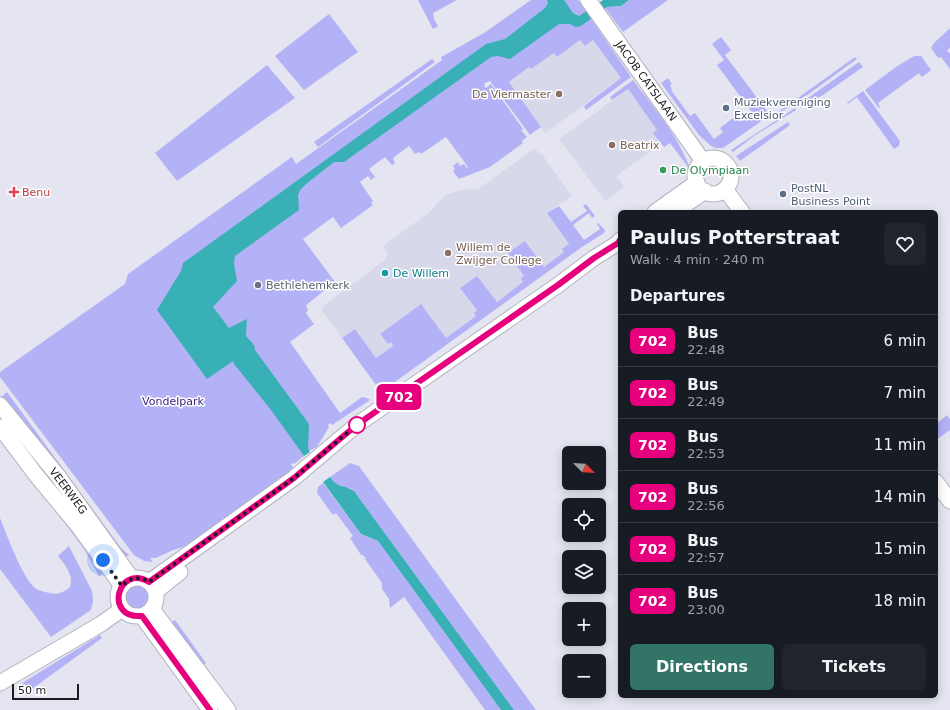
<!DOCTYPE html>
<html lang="en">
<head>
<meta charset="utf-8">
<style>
	:root { --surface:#171b24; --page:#20242c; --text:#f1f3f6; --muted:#9ea1a6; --line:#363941; --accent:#327567 }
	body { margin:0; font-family:"DejaVu Sans",sans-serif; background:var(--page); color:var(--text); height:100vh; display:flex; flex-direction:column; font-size:15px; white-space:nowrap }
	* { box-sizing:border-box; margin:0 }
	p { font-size:13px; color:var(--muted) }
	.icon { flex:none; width:22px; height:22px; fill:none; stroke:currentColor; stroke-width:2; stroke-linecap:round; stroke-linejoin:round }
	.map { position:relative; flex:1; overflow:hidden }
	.side { position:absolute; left:618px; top:210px; width:320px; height:488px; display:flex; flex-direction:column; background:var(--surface); border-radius:6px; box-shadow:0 2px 10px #0003 }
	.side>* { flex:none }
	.badge { padding:0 8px; border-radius:6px; font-size:14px; line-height:26px }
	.needle { width:26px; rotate:114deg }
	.buttons { position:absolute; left:562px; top:446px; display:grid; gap:8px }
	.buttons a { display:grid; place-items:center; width:44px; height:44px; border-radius:6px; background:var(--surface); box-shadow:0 2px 10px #0003; font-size:20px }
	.scale { position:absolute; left:12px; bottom:10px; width:67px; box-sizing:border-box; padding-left:4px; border:2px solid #1d1d21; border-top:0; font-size:11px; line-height:14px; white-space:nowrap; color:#1d1d21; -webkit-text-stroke:3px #fff; paint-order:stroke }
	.you { position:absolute; width:20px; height:20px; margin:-10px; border:3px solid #fff; border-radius:50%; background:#1a73e8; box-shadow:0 0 0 6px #1a73e833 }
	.map>.badge { position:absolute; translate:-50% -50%; box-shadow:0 0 0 2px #fff }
	h2 { padding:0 12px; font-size:15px; line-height:36px }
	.round { display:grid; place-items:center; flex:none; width:42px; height:42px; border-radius:6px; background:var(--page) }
	.overview { display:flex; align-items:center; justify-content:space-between; height:68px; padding:0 12px }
	h1 { font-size:19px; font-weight:700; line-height:30px }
	.button { display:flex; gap:8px; margin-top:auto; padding:8px 12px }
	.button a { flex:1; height:46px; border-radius:6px; background:var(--accent); color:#fff; font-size:16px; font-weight:700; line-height:46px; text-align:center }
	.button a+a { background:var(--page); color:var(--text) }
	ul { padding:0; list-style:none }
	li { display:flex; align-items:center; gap:12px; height:52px; padding:0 12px; border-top:1px solid var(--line) }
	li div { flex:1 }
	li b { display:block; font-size:15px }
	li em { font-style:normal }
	li .badge { min-width:44px; font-weight:700; text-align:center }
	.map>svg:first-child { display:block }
</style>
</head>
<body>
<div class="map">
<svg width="950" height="710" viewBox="0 0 950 710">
	<rect width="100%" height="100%" fill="#e5e5f1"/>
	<g fill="#d8d8eb">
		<polygon points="580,40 593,40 621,78 545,133 509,82 530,67 531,69 555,52 557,57"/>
		<polygon points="628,89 657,130 654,133 661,144 616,176 624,187 605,201 559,139"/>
		<polygon points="535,148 540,154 541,153 572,196 547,213 569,244 565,252 544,267 525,241 523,282 496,302 461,288 477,310 476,316 446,338 380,334 388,344 391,342 393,346 376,358 355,329 342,338 322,311 323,306 385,260 388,253 383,246 431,211 438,202 446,195 460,190 471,189 477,190"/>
	</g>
	<g fill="#b4b2f7">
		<polygon points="418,0 457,0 433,13 434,19 438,26 433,29"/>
		<polygon points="531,0 578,0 631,77 586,110 584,106 621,78 593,40 585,46 580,40 557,57 554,53 531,69 529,67 509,82 541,127 530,135 490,81 485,83 484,86 486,88 491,84 523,129 521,130 527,137 522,141 523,143 490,167 459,179 453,171 455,169 453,166 458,162 460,166 464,164 467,168 468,167 446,137 421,154 419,152 415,154 409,146 393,158 395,163 392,165 385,157 369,169 375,177 371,180 368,176 360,182 373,201 371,203 373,205 341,228 333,217 303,239 335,282 306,305 308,310 306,313 314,324 290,342 340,413 362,397 367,398 370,400 332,425 330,423 328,425 329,427 317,447 303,454 304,456 294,464 293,463 291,464 294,469 193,544 173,550 156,558 150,558 153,562 144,561 134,555 0,377 0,372 125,284 128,274 292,157 296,164 442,60 441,57 484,33"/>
		<polygon points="629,0 668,0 623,32 605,8 607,7 621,6"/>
		<polygon points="329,14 358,52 304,90 275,56"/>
		<polygon points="950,28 950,48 947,50 950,54 950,69 941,57 938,58 931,48 934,43"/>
		<polygon points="721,37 731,50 725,55 770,115 723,148 716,148 711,146 699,135 661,83 668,78 672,84 670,85 672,89 671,90 690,116 695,113 714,139 723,132 720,128 733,118 735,121 737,119 739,121 751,111 717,65 724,60 712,44"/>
		<polygon points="914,56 921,56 931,70 922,77 919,73 878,103 880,107 879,108 865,90 896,67"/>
		<polygon points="855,57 857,59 810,93 778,114 777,113"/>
		<polygon points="432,59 435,62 318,147 314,142"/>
		<polygon points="859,62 863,67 823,95 800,108 798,105"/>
		<polygon points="267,65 295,98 177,181 155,153"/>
		<path d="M633 80C653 107 677 134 689 166L688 167 670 143 664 147 653 133 657 130 628 89 612 100 610 97Z"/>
		<polygon points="863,91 900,141 899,146 894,149 857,97 848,104 847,103"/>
		<polygon points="795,108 796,110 754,136 733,152 731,150"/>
		<polygon points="788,122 790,125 740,161 736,156"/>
		<polygon points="586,204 595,216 592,218 589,213 573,225 584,240 600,229 597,224 598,223 605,230 604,233 582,247 381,392 342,338 355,329 376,358 393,346 391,342 388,344 380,334 421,304 446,338 476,316 474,313 477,310 460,288 477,276 497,302 523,282 521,278 524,276 508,253 525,241 544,267 564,252 562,249 569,244 547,213 559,206 571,222 587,211 583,206"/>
		<polygon points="7,392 121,548 129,555 122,560 0,398"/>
		<polygon points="947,415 950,419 950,430 936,440 936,424"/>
		<polygon points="350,463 359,466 536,710 514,710 354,491 352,489 335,484 330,477"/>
		<polygon points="323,483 361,534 378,541 501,710 485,710 404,597 390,608 389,599 382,589 382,583 365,559 366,559 363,555 361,555 350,538 353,536 336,513 333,515 317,493 318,487"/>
		<polygon points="56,511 107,570 99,576 84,549"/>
		<path d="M0 518C7 535 22 577 35 588 39 591 45 592 50 593 57 595 65 592 70 587 74 575 65 565 58 556L69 546 92 591 93 601 91 610 51 637 0 569Z"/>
		<circle cx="137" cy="597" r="13"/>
		<polygon points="175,620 206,663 199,668 167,625"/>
		<polygon points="100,635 102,638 32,689 26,688 22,683"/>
	</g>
	<g fill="#38b0b6">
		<polygon points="547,0 564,0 573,13 579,16 603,0 629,0 621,6 607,7 581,26 576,27 570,24 559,24 510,59 498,56 491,57 344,162 334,162 306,184 300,190 298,195 299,210 235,256 234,264 237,281 213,307 229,328 247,319 246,336 254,345 255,350 309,424 308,448 310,452 304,456 271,410 234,364 233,361 207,379 157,310 181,271 183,263 486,44 505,39 545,8 548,3"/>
		<path d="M330 477C338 489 344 484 354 491L514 710H501L378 541 361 534 323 482Z"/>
	</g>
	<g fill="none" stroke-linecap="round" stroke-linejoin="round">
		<g stroke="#b2b3be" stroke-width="17">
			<g id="secondary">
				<polyline points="588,0 703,161"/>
				<circle cx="713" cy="176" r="18"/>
				<polyline points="725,189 742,212"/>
				<polyline points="655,212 697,182"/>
				<polyline points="675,212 705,191"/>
				<polyline points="0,405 58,476 132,579"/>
				<polyline points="0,427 36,475 79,527 122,586"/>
				<polyline points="936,482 950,501"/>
				<circle cx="137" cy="597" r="19"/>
				<polyline points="149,582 294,478 341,438 358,424 558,285 594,258 618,243 620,240"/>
				<polyline points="156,591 180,572"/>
				<polyline points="152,609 228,710"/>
				<polyline points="142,616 210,710"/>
				<polyline points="0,683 101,624 122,609"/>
			</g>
		</g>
		<use href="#secondary" stroke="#fff" stroke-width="15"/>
	</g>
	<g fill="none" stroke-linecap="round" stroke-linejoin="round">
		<g stroke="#fff" stroke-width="9">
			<path id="line" d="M210 710 142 616C103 619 118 563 149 582L294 478 341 438 358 424 558 285 594 258 618 243 620 240"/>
		</g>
		<use href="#line" stroke="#e6007e" stroke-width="6"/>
		<path stroke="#1d1d21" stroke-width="4" stroke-dasharray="0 7.2" d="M103 560 122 586C130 577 140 576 149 582L294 478 341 438 358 424 357 425"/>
	</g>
	<g fill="#8d6e63" stroke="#fff" stroke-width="1.5">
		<circle cx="559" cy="94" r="4"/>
		<circle cx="612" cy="145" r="4"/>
		<circle cx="448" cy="253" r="4"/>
	</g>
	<g fill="#5c6f8a" stroke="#fff" stroke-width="1.5">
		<circle cx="726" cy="108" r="4"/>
		<circle cx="783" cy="194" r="4"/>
	</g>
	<circle fill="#2e9e5b" stroke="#fff" stroke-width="1.5" cx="663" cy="170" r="4"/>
	<path fill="#e0444e" stroke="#fff" stroke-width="1.5" d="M12 186h4v4h4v4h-4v4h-4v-4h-4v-4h4z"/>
	<circle fill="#0f9aa8" stroke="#fff" stroke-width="1.5" cx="385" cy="273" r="4"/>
	<circle fill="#6b7280" stroke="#fff" stroke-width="1.5" cx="258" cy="285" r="4"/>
	<circle fill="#fff" stroke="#e6007e" stroke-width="2" cx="357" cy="425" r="8"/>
	<g text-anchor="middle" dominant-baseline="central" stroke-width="3" stroke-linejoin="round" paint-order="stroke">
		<g font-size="11" fill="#1d1d21" stroke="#fff">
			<text transform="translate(646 81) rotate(54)">JACOB CATSLAAN</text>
			<text transform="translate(68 491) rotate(53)">VEERWEG</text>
		</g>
		<g font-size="11" fill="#785e54" stroke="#fff" text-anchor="start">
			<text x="551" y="94" text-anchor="end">De Viermaster</text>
			<text x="620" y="145">Beatrix</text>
			<text x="456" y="247">Willem de<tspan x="456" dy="13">Zwijger College</tspan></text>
		</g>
		<g font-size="11" fill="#4e5e75" stroke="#fff" text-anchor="start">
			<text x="734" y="102">Muziekvereniging<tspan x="734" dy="13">Excelsior</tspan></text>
			<text x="791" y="188">PostNL<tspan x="791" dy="13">Business Point</tspan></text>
		</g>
		<g font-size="11" fill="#27864d" stroke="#fff" text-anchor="start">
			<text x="671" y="170">De Olympiaan</text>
		</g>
		<g font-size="11" fill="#be3a42" stroke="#fff" text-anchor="start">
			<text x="22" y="192">Benu</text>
		</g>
		<g font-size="11" fill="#0d838f" stroke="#fff" text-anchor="start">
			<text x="393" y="273">De Willem</text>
		</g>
		<g font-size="11" fill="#5b616d" stroke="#fff" text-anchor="start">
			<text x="266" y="285">Bethlehemkerk</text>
		</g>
		<g font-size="11" fill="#371e85" stroke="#fff">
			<text x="173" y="401">Vondelpark</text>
		</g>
	</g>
</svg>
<div class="buttons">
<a><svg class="needle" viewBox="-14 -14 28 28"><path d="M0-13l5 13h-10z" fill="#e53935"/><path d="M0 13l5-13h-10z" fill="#9ea1a6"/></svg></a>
<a><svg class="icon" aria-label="locate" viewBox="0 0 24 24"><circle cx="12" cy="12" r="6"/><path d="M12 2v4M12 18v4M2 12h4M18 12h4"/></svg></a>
<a><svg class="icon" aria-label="layers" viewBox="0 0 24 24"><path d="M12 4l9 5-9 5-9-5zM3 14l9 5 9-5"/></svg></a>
<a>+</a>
<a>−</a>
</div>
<div class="scale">50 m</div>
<div class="you" style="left:103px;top:560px"></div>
<b class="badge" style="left:399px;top:397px;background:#e6007e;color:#fff">702</b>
<section class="side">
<div class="overview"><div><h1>Paulus Potterstraat</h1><p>Walk · 4 min · 240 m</p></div><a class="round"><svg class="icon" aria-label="heart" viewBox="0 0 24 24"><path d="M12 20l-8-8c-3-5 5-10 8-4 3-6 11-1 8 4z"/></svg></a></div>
<h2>Departures</h2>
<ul>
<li><span class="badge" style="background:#e6007e;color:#fff">702</span><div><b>Bus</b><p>22:48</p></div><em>6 min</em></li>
<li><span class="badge" style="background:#e6007e;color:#fff">702</span><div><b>Bus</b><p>22:49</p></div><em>7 min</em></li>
<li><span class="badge" style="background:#e6007e;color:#fff">702</span><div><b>Bus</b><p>22:53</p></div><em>11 min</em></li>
<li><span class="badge" style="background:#e6007e;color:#fff">702</span><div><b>Bus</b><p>22:56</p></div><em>14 min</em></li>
<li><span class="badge" style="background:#e6007e;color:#fff">702</span><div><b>Bus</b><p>22:57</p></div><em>15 min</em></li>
<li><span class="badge" style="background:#e6007e;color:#fff">702</span><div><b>Bus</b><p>23:00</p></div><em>18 min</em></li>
</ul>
<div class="button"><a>Directions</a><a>Tickets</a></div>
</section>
</div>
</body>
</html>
